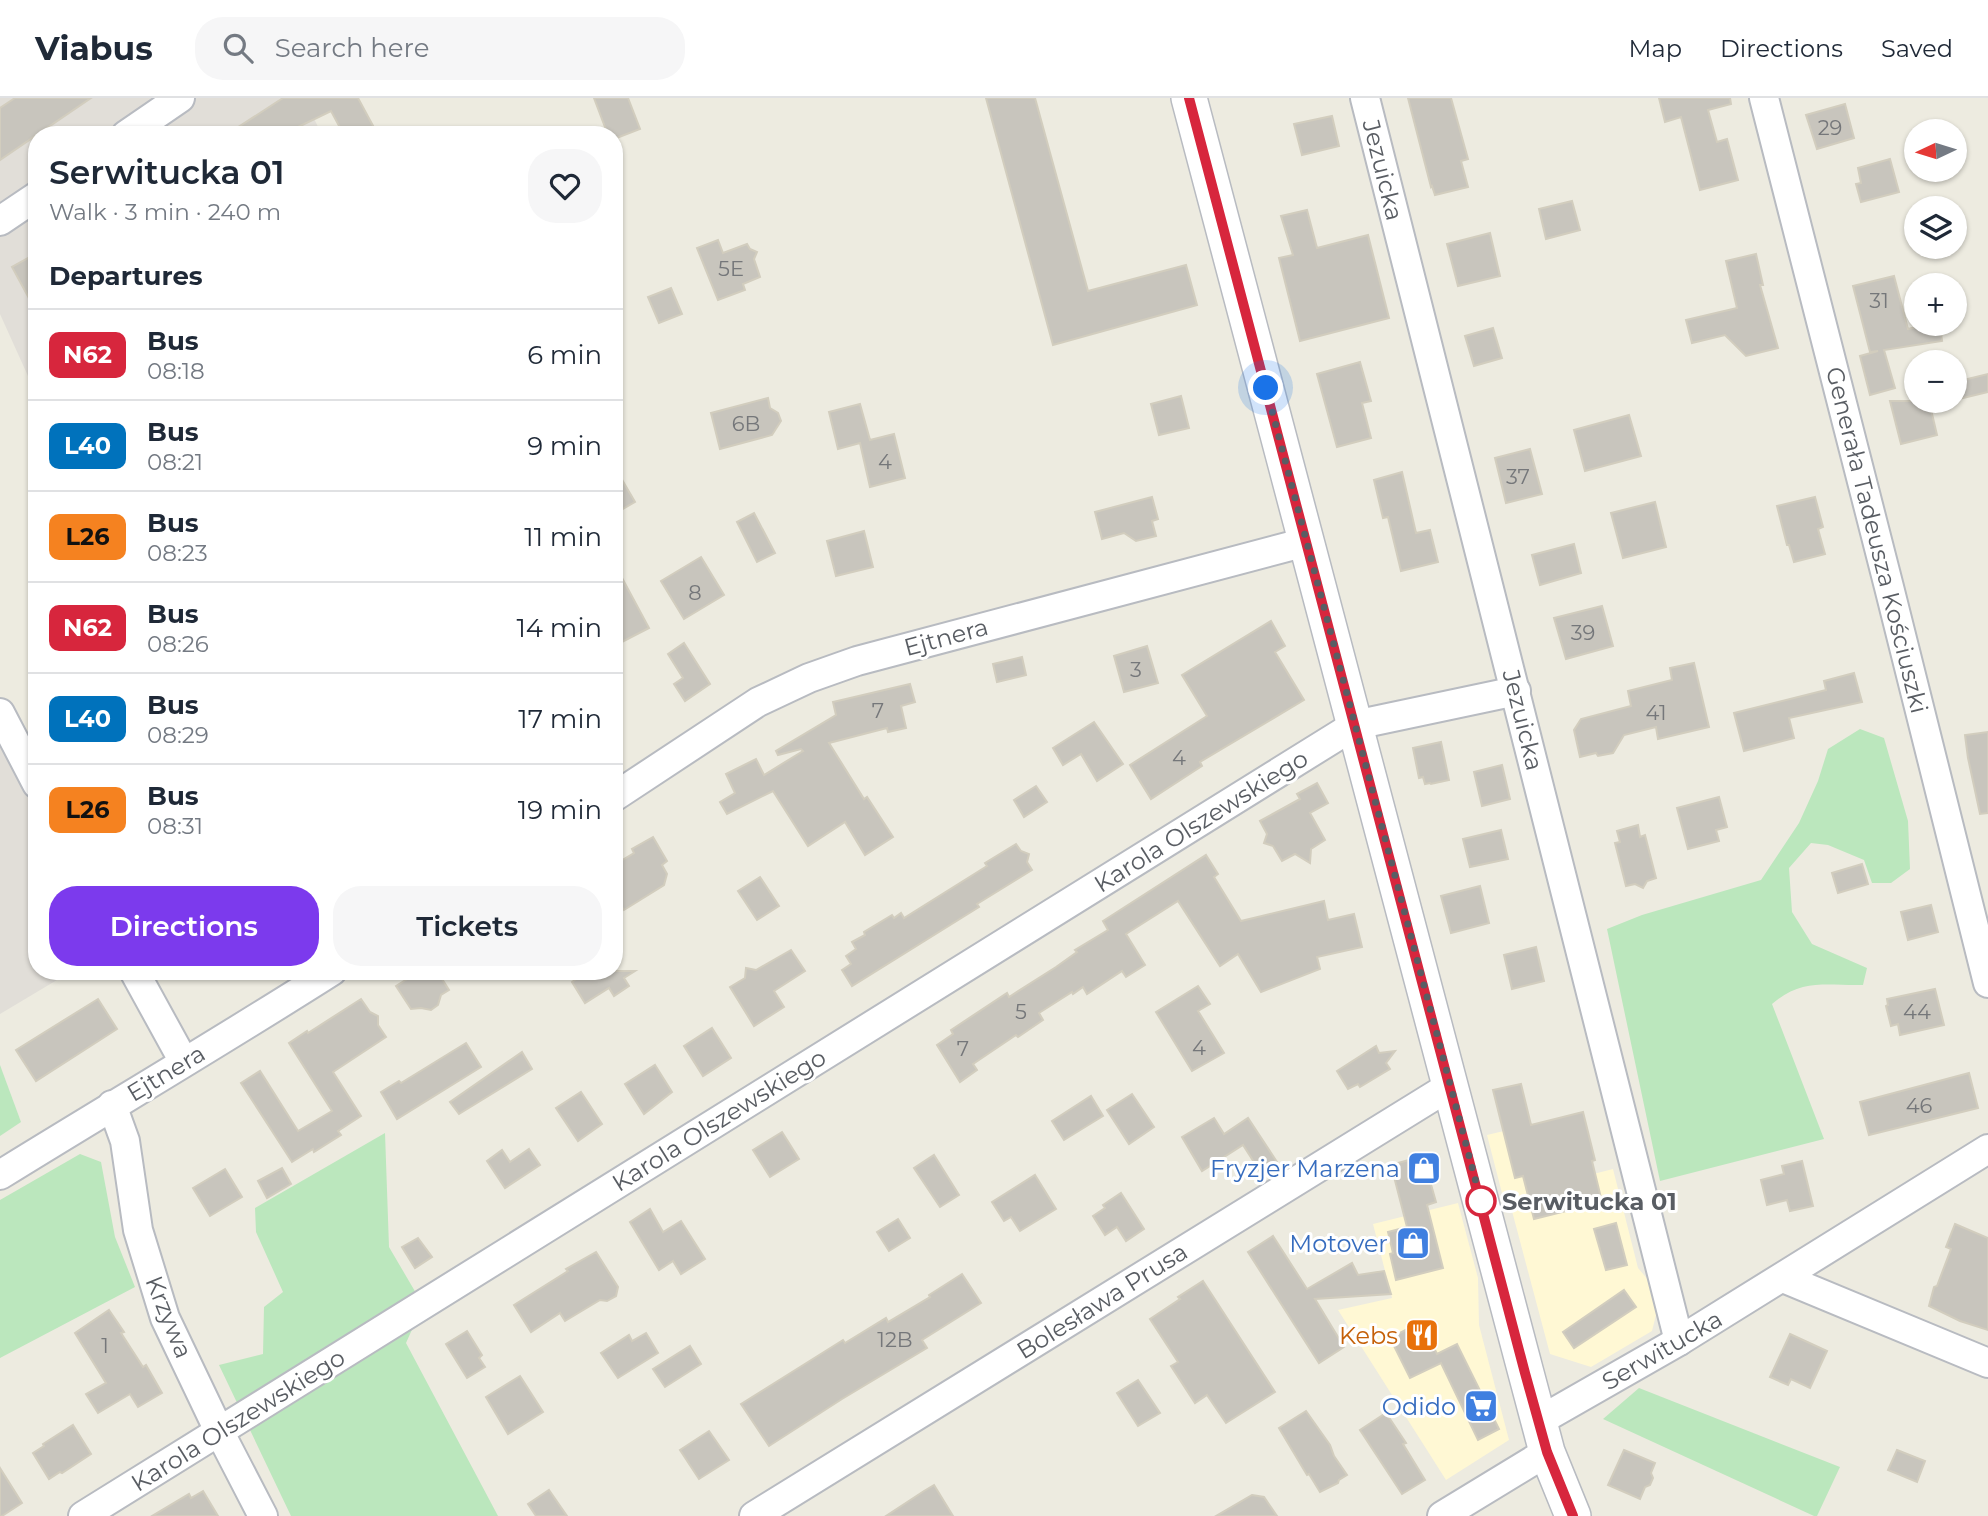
<!DOCTYPE html>
<html lang="en">
<head>
<meta charset="utf-8">
<style>
	:root { --surface:#fff; --page:#f6f6f7; --text:#1f2937; --muted:#747a83; --line:#e0e1e3; --accent:#7c3aed }
	body { margin:0; font-family:Montserrat,sans-serif; background:var(--page); color:var(--text); height:100vh; display:flex; flex-direction:column; font-size:26px; white-space:nowrap }
	* { box-sizing:border-box; margin:0 }
	p { font-size:23px; color:var(--muted) }
	.icon { flex:none; width:38px; height:38px; fill:none; stroke:currentColor; stroke-width:2; stroke-linecap:round; stroke-linejoin:round }
	.map { position:relative; flex:1; overflow:hidden }
	.details { position:absolute; left:28px; top:28px; width:595px; height:854px; display:flex; flex-direction:column; background:var(--surface); border-radius:28px; box-shadow:0 2px 5px #0004 }
	.details>* { flex:none }
	.badge { padding:0 14px; border-radius:10px; font-size:24px; line-height:46px }
	.needle { width:46px; rotate:266deg }
	.tools { position:absolute; left:1904px; top:21px; display:grid; gap:14px }
	.tools a { display:grid; place-items:center; width:63px; height:63px; border-radius:50%; background:var(--surface); box-shadow:0 2px 5px #0004; font-size:35px }
	.you { position:absolute; width:35px; height:35px; margin:-18px; border:5px solid #fff; border-radius:50%; background:#1a73e8; box-shadow:0 0 0 10px #1a73e833 }
	.map>.badge { position:absolute; translate:-50% -50%; box-shadow:0 0 0 4px #fff }
	h2 { padding:0 21px; font-size:26px; line-height:63px }
	.round { display:grid; place-items:center; flex:none; width:74px; height:74px; border-radius:28px; background:var(--page) }
	.headline { display:flex; align-items:center; justify-content:space-between; height:119px; padding:0 21px }
	h1 { font-size:33px; font-weight:600; line-height:52px }
	.button { display:flex; gap:14px; margin-top:auto; padding:14px 21px }
	.button a { flex:1; height:80px; border-radius:28px; background:var(--accent); color:#fff; font-size:28px; font-weight:600; line-height:80px; text-align:center }
	.button a+a { background:var(--page); color:var(--text) }
	ul { padding:0; list-style:none }
	li { display:flex; align-items:center; gap:21px; height:91px; padding:0 21px; border-top:2px solid var(--line) }
	li div { flex:1 }
	li b { display:block; font-size:26px }
	li em { font-style:normal }
	li .badge { min-width:77px; font-weight:700; text-align:center }
	header { display:flex; align-items:center; gap:42px; box-sizing:border-box; height:98px; padding:0 35px; background:var(--surface); border-bottom:2px solid var(--line) }
	header strong { font-size:33px }
	nav { display:flex; gap:38px; margin-inline-start:auto; font-size:24px }
	.search { width:490px; height:63px; background:var(--page); display:flex; align-items:center; gap:18px; box-sizing:border-box; padding:0 24px; border-radius:28px; color:var(--muted); font-size:26px }
	.map>svg:first-child { display:block }
</style>
</head>
<body>
<header>
<strong>Viabus</strong>
<div class="search"><svg class="icon" aria-label="search" viewBox="0 0 24 24"><circle cx="10" cy="10" r="6"/><path d="M15 15l6 6"/></svg>Search here</div>
<nav><a>Map</a><a>Directions</a><a>Saved</a></nav>
</header>
<div class="map">
<svg width="1988" height="1418" viewBox="0 0 1988 1418">
	<rect width="100%" height="100%" fill="#edebe0"/>
	<g fill="#fff8d4">
		<polygon points="1542,1024 1558,1085 1613,1071 1638,1170 1649,1183 1657,1213 1652,1233 1591,1269 1550,1256 1508,1098 1503,1099 1487,1037"/>
		<polygon points="1458,1105 1478,1180 1479,1227 1509,1342 1446,1382 1338,1212 1392,1200 1373,1126"/>
	</g>
	<g fill="#e1ded8">
		<polygon points="0,0 304,0 322,37 37,37 37,298 0,216"/>
		<polygon points="0,617 37,694 37,873 72,873 0,916"/>
	</g>
	<g fill="#bbe7bd">
		<path d="M1860 631 1884 640 1908 723 1910 771 1891 785H1872L1864 762 1828 747 1811 745 1789 770 1792 814 1812 846 1867 870 1863 887C1827 888 1802 880 1772 906L1824 1041 1660 1083 1607 831 1642 817 1761 782 1799 725 1818 683 1828 651Z"/>
		<polygon points="0,967 21,1024 0,1038"/>
		<polygon points="385,1035 389,1149 423,1207 406,1245 498,1418 291,1418 219,1267 263,1256 264,1209 283,1194 256,1134 255,1110"/>
		<polygon points="80,1056 101,1064 115,1139 135,1189 0,1260 0,1102"/>
		<polygon points="1639,1290 1840,1369 1817,1418 1814,1418 1603,1321"/>
	</g>
	<g fill="#c8c5bd" stroke="#d2cdbe" stroke-width="2">
		<polygon points="15,0 91,0 0,62 0,10"/>
		<polygon points="283,0 358,0 378,37 344,37 331,13 294,31 298,37 226,37"/>
		<polygon points="594,0 628,0 640,31 614,41 614,37 608,37"/>
		<polygon points="986,0 1035,0 1088,193 1186,167 1197,207 1053,247"/>
		<polygon points="1408,0 1451,0 1468,61 1461,63 1468,89 1435,97 1432,88 1431,89"/>
		<polygon points="1659,0 1730,0 1731,6 1708,12 1717,44 1727,41 1738,82 1700,92 1681,19 1665,24"/>
		<polygon points="1845,6 1854,40 1817,51 1806,17"/>
		<polygon points="1332,18 1339,48 1302,57 1294,26"/>
		<polygon points="1890,61 1899,94 1861,104 1856,86 1861,85 1858,70"/>
		<polygon points="1572,103 1580,132 1546,141 1539,111"/>
		<polygon points="1307,112 1317,150 1368,137 1389,220 1300,243 1279,160 1293,157 1281,118"/>
		<polygon points="1490,135 1500,178 1458,188 1447,146"/>
		<polygon points="718,142 723,155 747,146 750,151 757,154 754,161 760,179 743,186 745,192 718,202 697,150"/>
		<polygon points="37,155 37,215 12,169"/>
		<polygon points="1756,156 1763,187 1760,187 1778,250 1746,258 1725,237 1692,245 1686,222 1737,210 1726,163"/>
		<polygon points="1894,178 1908,231 1929,226 1940,226 1942,243 1884,252 1895,290 1870,297 1860,258 1878,253 1870,254 1853,188"/>
		<polygon points="671,190 682,216 659,225 648,199"/>
		<polygon points="1493,230 1502,260 1474,268 1465,238"/>
		<polygon points="1360,264 1371,303 1362,305 1371,340 1337,349 1317,276"/>
		<polygon points="1988,276 1988,294 1955,302 1955,284"/>
		<polygon points="1181,298 1189,330 1159,337 1151,306"/>
		<polygon points="768,300 770,310 778,315 781,323 772,337 720,351 711,315"/>
		<polygon points="1890,303 1929,303 1937,337 1901,346"/>
		<polygon points="860,306 870,342 894,336 905,380 870,389 860,345 838,351 829,314"/>
		<polygon points="1629,317 1641,358 1585,373 1574,332"/>
		<polygon points="1530,351 1542,396 1506,405 1495,360"/>
		<polygon points="614,368 635,404 614,416"/>
		<polygon points="1402,374 1416,435 1430,432 1438,464 1401,473 1388,419 1383,420 1374,382"/>
		<polygon points="1152,399 1158,421 1152,423 1156,438 1136,443 1124,435 1102,441 1095,414"/>
		<polygon points="1815,399 1823,429 1818,431 1825,456 1794,464 1789,447 1787,447 1777,408"/>
		<polygon points="1655,404 1666,449 1623,460 1611,415"/>
		<polygon points="754,415 775,455 757,464 737,424"/>
		<polygon points="864,433 873,469 836,478 827,443"/>
		<polygon points="1574,446 1581,475 1540,487 1532,457"/>
		<polygon points="701,459 724,497 684,521 661,483"/>
		<polygon points="614,465 649,530 614,548"/>
		<polygon points="1602,508 1613,548 1566,561 1554,520"/>
		<polygon points="1271,523 1285,548 1275,554 1304,602 1200,664 1202,668 1151,701 1130,667 1207,618 1182,577"/>
		<polygon points="684,545 710,586 685,603 674,586 683,580 668,556"/>
		<polygon points="1147,548 1158,585 1124,594 1114,558"/>
		<polygon points="1022,559 1026,577 997,584 993,566"/>
		<polygon points="1694,565 1709,629 1658,641 1656,629 1624,637 1613,655 1598,658 1596,655 1580,659 1574,632 1581,621 1631,608 1628,593 1672,582 1670,570"/>
		<polygon points="1854,575 1862,604 1789,620 1794,640 1744,653 1734,615 1826,592 1824,583"/>
		<polygon points="910,586 915,604 901,608 906,630 888,634 887,630 829,645 864,701 867,699 893,739 865,757 845,724 808,748 773,693 727,716 720,704 735,695 726,676 756,661 764,677 803,653 801,651 778,657 776,653 836,617 833,604"/>
		<polygon points="1094,624 1123,666 1097,683 1081,656 1063,667 1053,650"/>
		<polygon points="1988,634 1988,715 1980,716 1968,660 1965,637"/>
		<polygon points="1441,644 1449,682 1431,686 1430,685 1425,686 1423,679 1419,680 1413,650"/>
		<polygon points="1502,667 1510,701 1482,708 1474,674"/>
		<polygon points="1317,685 1328,705 1310,715 1325,742 1311,751 1310,765 1295,756 1282,763 1273,748 1264,745 1267,736 1260,723 1300,701 1297,696"/>
		<polygon points="1036,688 1047,704 1024,719 1014,702"/>
		<polygon points="1719,699 1727,729 1716,732 1719,743 1688,751 1677,710"/>
		<polygon points="1638,727 1640,739 1645,737 1656,780 1647,783 1643,790 1635,786 1626,788 1615,745 1620,744 1617,733"/>
		<polygon points="1501,732 1508,761 1470,769 1463,741"/>
		<polygon points="653,739 667,763 662,767 667,776 664,787 624,812 622,809 614,814 614,767 634,755 632,751"/>
		<polygon points="1016,746 1021,753 1029,756 1027,764 1032,772 977,806 979,809 852,888 842,872 851,866 846,858 856,851 852,844 865,837 864,834 892,817 894,820 901,815 904,820 987,768 985,765"/>
		<polygon points="1206,757 1218,776 1214,779 1241,823 1324,803 1328,822 1354,816 1362,849 1317,859 1320,871 1261,894 1238,856 1220,868 1178,803 1126,836 1145,867 1126,879 1122,873 1087,896 1083,889 1073,896 1072,894 1039,915 1043,922 1018,939 1016,937 973,966 977,972 960,984 937,947 953,936 951,932 1007,895 1009,899 1056,869 1077,854 1075,852 1108,832 1103,823"/>
		<polygon points="1862,766 1868,786 1838,795 1832,775"/>
		<polygon points="760,779 779,808 757,822 738,793"/>
		<polygon points="1480,788 1489,825 1451,835 1441,798"/>
		<polygon points="1931,807 1938,834 1908,842 1901,814"/>
		<polygon points="1536,849 1544,883 1512,891 1504,857"/>
		<polygon points="791,852 805,873 774,893 784,909 754,928 730,889 745,880 746,870 756,872"/>
		<polygon points="420,873 437,873 449,892 441,897 438,907 431,912 421,910 411,911 396,888"/>
		<polygon points="588,873 635,873 624,880 629,888 614,898 609,890 585,905 572,884"/>
		<polygon points="1198,888 1210,906 1198,913 1224,955 1192,973 1156,914"/>
		<polygon points="1935,891 1944,927 1900,937 1898,926 1891,928 1886,908 1888,907 1887,901"/>
		<polygon points="98,901 117,931 36,983 16,952"/>
		<polygon points="361,901 370,914 378,918 378,927 386,939 333,974 361,1018 338,1033 341,1037 314,1054 313,1051 292,1064 241,985 260,973 298,1033 332,1013 289,945 307,933 308,935"/>
		<polygon points="712,930 731,960 703,978 684,948"/>
		<polygon points="466,945 481,969 397,1021 381,994 399,983 401,985"/>
		<polygon points="1376,948 1379,955 1395,953 1386,965 1390,971 1360,989 1358,986 1348,991 1337,973"/>
		<polygon points="522,954 532,971 459,1016 450,1004"/>
		<polygon points="655,967 672,994 644,1016 625,986"/>
		<polygon points="1969,975 1978,1010 1869,1037 1860,1004"/>
		<polygon points="1521,986 1531,1027 1583,1014 1595,1062 1592,1063 1602,1104 1534,1121 1523,1078 1515,1080 1493,992"/>
		<polygon points="581,994 602,1026 578,1043 556,1010"/>
		<polygon points="1132,996 1154,1029 1129,1046 1107,1012"/>
		<polygon points="1091,998 1103,1018 1064,1042 1052,1023"/>
		<polygon points="1214,1020 1224,1036 1248,1020 1277,1064 1261,1075 1243,1047 1202,1073 1182,1039"/>
		<polygon points="782,1034 799,1061 770,1079 753,1052"/>
		<polygon points="529,1051 540,1067 505,1090 487,1063 502,1052 510,1064"/>
		<polygon points="934,1057 959,1097 940,1109 914,1070"/>
		<polygon points="1423,1058 1436,1104 1427,1107 1443,1170 1396,1182 1390,1156 1393,1155 1388,1134 1407,1129 1391,1067"/>
		<polygon points="1802,1063 1813,1108 1790,1113 1787,1102 1767,1107 1761,1082 1784,1076 1782,1068"/>
		<polygon points="282,1070 291,1086 267,1100 258,1083"/>
		<polygon points="225,1071 242,1099 210,1118 193,1090"/>
		<polygon points="1035,1077 1056,1111 1020,1133 1011,1119 1004,1123 992,1104"/>
		<polygon points="1121,1095 1144,1131 1126,1143 1117,1129 1105,1137 1093,1118 1105,1110 1103,1107"/>
		<polygon points="650,1111 663,1134 681,1123 705,1161 681,1176 673,1163 659,1172 630,1124"/>
		<polygon points="898,1121 910,1140 889,1153 877,1134"/>
		<polygon points="1616,1125 1627,1167 1606,1172 1594,1131"/>
		<polygon points="1955,1126 1988,1140 1988,1232 1960,1223 1929,1208 1934,1189 1937,1188 1951,1151 1946,1149"/>
		<polygon points="1273,1138 1307,1191 1352,1165 1358,1177 1384,1173 1391,1196 1315,1201 1344,1249 1319,1265 1248,1154"/>
		<polygon points="418,1140 432,1159 415,1170 402,1149"/>
		<polygon points="596,1154 618,1189 616,1198 607,1203 600,1202 565,1223 560,1215 531,1234 514,1207 568,1173 566,1171"/>
		<polygon points="962,1176 981,1205 922,1242 927,1250 842,1301 769,1348 741,1306 843,1242 845,1245 886,1220 888,1224 930,1199 929,1197"/>
		<polygon points="1203,1183 1275,1294 1226,1325 1207,1297 1195,1305 1171,1268 1178,1264 1150,1221 1180,1201 1178,1199"/>
		<polygon points="1624,1192 1636,1209 1574,1250 1563,1234"/>
		<polygon points="109,1212 124,1234 121,1235 143,1269 146,1267 162,1295 138,1309 130,1296 98,1315 86,1296 106,1285 75,1235"/>
		<polygon points="1421,1224 1437,1256 1457,1246 1499,1331 1478,1342 1441,1265 1410,1280 1390,1240"/>
		<polygon points="467,1233 482,1257 479,1260 485,1269 467,1280 446,1246"/>
		<polygon points="646,1235 658,1255 618,1280 601,1255 629,1237 632,1243"/>
		<polygon points="1790,1236 1827,1253 1810,1290 1791,1281 1788,1287 1770,1279"/>
		<polygon points="690,1248 701,1266 665,1289 653,1271"/>
		<polygon points="520,1278 543,1314 508,1336 486,1299"/>
		<polygon points="1138,1282 1160,1315 1138,1328 1117,1295"/>
		<polygon points="1306,1313 1330,1347 1334,1358 1347,1377 1339,1382 1338,1385 1320,1394 1309,1376 1307,1377 1279,1330"/>
		<polygon points="1386,1315 1406,1345 1403,1346 1425,1382 1402,1396 1360,1332"/>
		<polygon points="73,1327 91,1356 62,1375 60,1374 49,1381 33,1355 44,1348 43,1346"/>
		<polygon points="709,1333 729,1362 699,1381 680,1352"/>
		<polygon points="1624,1352 1655,1365 1651,1375 1653,1380 1650,1387 1645,1389 1640,1401 1608,1387"/>
		<polygon points="1897,1352 1925,1363 1917,1384 1888,1372"/>
		<polygon points="0,1370 22,1405 2,1418 0,1418"/>
		<polygon points="934,1387 953,1418 886,1418 924,1393"/>
		<polygon points="549,1392 567,1418 536,1418 528,1406"/>
		<polygon points="203,1393 218,1418 152,1418 189,1396 191,1400"/>
		<polygon points="1252,1397 1264,1399 1277,1418 1216,1418"/>
	</g>
	<g fill="none" stroke-linecap="round" stroke-linejoin="round">
		<g stroke="#b8bbc1" stroke-width="32">
			<g id="minor">
				<polyline points="1365,0 1679,1243"/>
				<polyline points="1764,0 1889,489 1988,885"/>
				<polyline points="126,37 180,0"/>
				<polyline points="0,123 37,98"/>
				<polyline points="0,615 37,686"/>
				<polyline points="614,699 758,604 809,580 857,563 1306,444"/>
				<polyline points="134,873 184,964"/>
				<polyline points="112,1007 125,1043 138,1132 165,1220 219,1333 263,1418"/>
				<path d="M0 1077C110 1009 222 943 332 873"/>
				<polyline points="1783,1180 1988,1265"/>
				<polyline points="1539,1323 1679,1243 1988,1051"/>
				<polyline points="83,1418 1355,627 1516,593"/>
				<polyline points="754,1418 1450,988"/>
				<polyline points="1442,1418 1547,1354"/>
			</g>
		</g>
		<g stroke="#b8bbc1" stroke-width="38">
			<polyline id="tertiary" points="1189,0 1526,1275 1547,1354 1573,1418"/>
		</g>
		<use href="#minor" stroke="#fff" stroke-width="28"/>
		<use href="#tertiary" stroke="#fff" stroke-width="35"/>
	</g>
	<g fill="none" stroke-linecap="round" stroke-linejoin="round">
		<g stroke="#fff" stroke-width="16">
			<polyline id="line" points="1189,0 1525,1275 1547,1354 1573,1418"/>
		</g>
		<use href="#line" stroke="#d7263d" stroke-width="10"/>
		<polyline stroke="#595d63" stroke-width="7" stroke-dasharray="0 12.6" points="1266,290 1481,1103"/>
	</g>
	<defs>
		<g id="shop-square" transform="scale(1.75)"><rect x="-9" y="-9" width="18" height="18" rx="4" fill="#3f7fe0" stroke="#fff"/><path d="M-5-2.5h2.3a2.7 3.5 0 0 1 5.4 0H5L5.5 6h-11ZM-1.5-2.5h3a1.5 2.3 0 0 0-3 0Z" fill="#fff"/></g>
		<g id="restaurant-square" transform="scale(1.75)"><rect x="-9" y="-9" width="18" height="18" rx="4" fill="#e8710a" stroke="#fff"/><path d="M-5-6h1v4h1v-4h1v4h1v-4h1v5L-1.5 .5V6h-2V.5L-5-1ZM5-6V6H3V1.5H1.5Q1.5-4 5-6Z" fill="#fff"/></g>
		<g id="supermarket-square" transform="scale(1.75)"><rect x="-9" y="-9" width="18" height="18" rx="4" fill="#3f7fe0" stroke="#fff"/><path d="M-6-5.5h2.5l.6 2H6L4.5 2H-2.5L-4.4-4H-6ZM-1.5 3.2a1.3 1.3 0 1 0 .1 0ZM3 3.2a1.3 1.3 0 1 0 .1 0Z" fill="#fff"/></g>
	</defs>
	<g fill-rule="evenodd">
		<use href="#shop-square" x="1424" y="1070"/>
		<use href="#shop-square" x="1413" y="1145"/>
		<use href="#restaurant-square" x="1422" y="1237"/>
		<use href="#supermarket-square" x="1481" y="1308"/>
	</g>
	<circle fill="#fff" stroke="#d7263d" stroke-width="3.5" cx="1481" cy="1103" r="14"/>
	<g text-anchor="middle" dominant-baseline="central" stroke-width="6" stroke-linejoin="round" paint-order="stroke">
		<g font-size="21" fill="#75777a">
			<text x="1830" y="29">29</text>
			<text x="731" y="170">5E</text>
			<text x="1879" y="202">31</text>
			<text x="746" y="325">6B</text>
			<text x="885" y="363">4</text>
			<text x="1518" y="378">37</text>
			<text x="695" y="494">8</text>
			<text x="1583" y="534">39</text>
			<text x="1136" y="571">3</text>
			<text x="878" y="612">7</text>
			<text x="1656" y="614">41</text>
			<text x="1179" y="659">4</text>
			<text x="1021" y="913">5</text>
			<text x="1917" y="913">44</text>
			<text x="1199" y="949">4</text>
			<text x="963" y="950">7</text>
			<text x="1919" y="1007">46</text>
			<text x="895" y="1241">12B</text>
			<text x="105" y="1247">1</text>
		</g>
		<g font-size="24" fill="#595d63" stroke="#fff">
			<text transform="translate(1383 72) rotate(76)">Jezuicka</text>
			<text transform="translate(1877 442) rotate(76)">Generała Tadeusza Kościuszki</text>
			<text transform="translate(946 539) rotate(-15)">Ejtnera</text>
			<text transform="translate(1523 622) rotate(76)">Jezuicka</text>
			<text transform="translate(1201 723) rotate(-32)">Karola Olszewskiego</text>
			<text transform="translate(166 975) rotate(-31)">Ejtnera</text>
			<text transform="translate(719 1022) rotate(-32)">Karola Olszewskiego</text>
			<text transform="translate(1102 1203) rotate(-32)">Bolesława Prusa</text>
			<text transform="translate(169 1219) rotate(68)">Krzywa</text>
			<text transform="translate(1662 1252) rotate(-30)">Serwitucka</text>
			<text transform="translate(238 1322) rotate(-32)">Karola Olszewskiego</text>
		</g>
		<g font-size="24" fill="#366cbe" stroke="#fff" text-anchor="end">
			<text x="1400" y="1070">Fryzjer Marzena</text>
			<text x="1388" y="1145">Motover</text>
			<text x="1456" y="1308">Odido</text>
		</g>
		<g font-size="24" font-weight="bold" fill="#595d63" stroke="#fff" text-anchor="start">
			<text x="1502" y="1103">Serwitucka 01</text>
		</g>
		<g font-size="24" fill="#c56008" stroke="#fff" text-anchor="end">
			<text x="1398" y="1237">Kebs</text>
		</g>
	</g>
</svg>
<div class="tools">
<a><svg class="needle" viewBox="-14 -14 28 28"><path d="M0-13l5 13h-10z" fill="#e53935"/><path d="M0 13l5-13h-10z" fill="#747a83"/></svg></a>
<a><svg class="icon" aria-label="layers" viewBox="0 0 24 24"><path d="M12 4l9 5-9 5-9-5zM3 14l9 5 9-5"/></svg></a>
<a>+</a>
<a>−</a>
</div>
<div class="you" style="left:1266px;top:290px"></div>
<section class="details">
<div class="headline"><div><h1>Serwitucka 01</h1><p>Walk · 3 min · 240 m</p></div><a class="round"><svg class="icon" aria-label="heart" viewBox="0 0 24 24"><path d="M12 20l-8-8c-3-5 5-10 8-4 3-6 11-1 8 4z"/></svg></a></div>
<h2>Departures</h2>
<ul>
<li><span class="badge" style="background:#d7263d;color:#fff">N62</span><div><b>Bus</b><p>08:18</p></div><em>6 min</em></li>
<li><span class="badge" style="background:#0072bc;color:#fff">L40</span><div><b>Bus</b><p>08:21</p></div><em>9 min</em></li>
<li><span class="badge" style="background:#f58220;color:#111">L26</span><div><b>Bus</b><p>08:23</p></div><em>11 min</em></li>
<li><span class="badge" style="background:#d7263d;color:#fff">N62</span><div><b>Bus</b><p>08:26</p></div><em>14 min</em></li>
<li><span class="badge" style="background:#0072bc;color:#fff">L40</span><div><b>Bus</b><p>08:29</p></div><em>17 min</em></li>
<li><span class="badge" style="background:#f58220;color:#111">L26</span><div><b>Bus</b><p>08:31</p></div><em>19 min</em></li>
</ul>
<div class="button"><a>Directions</a><a>Tickets</a></div>
</section>
</div>
</body>
</html>
